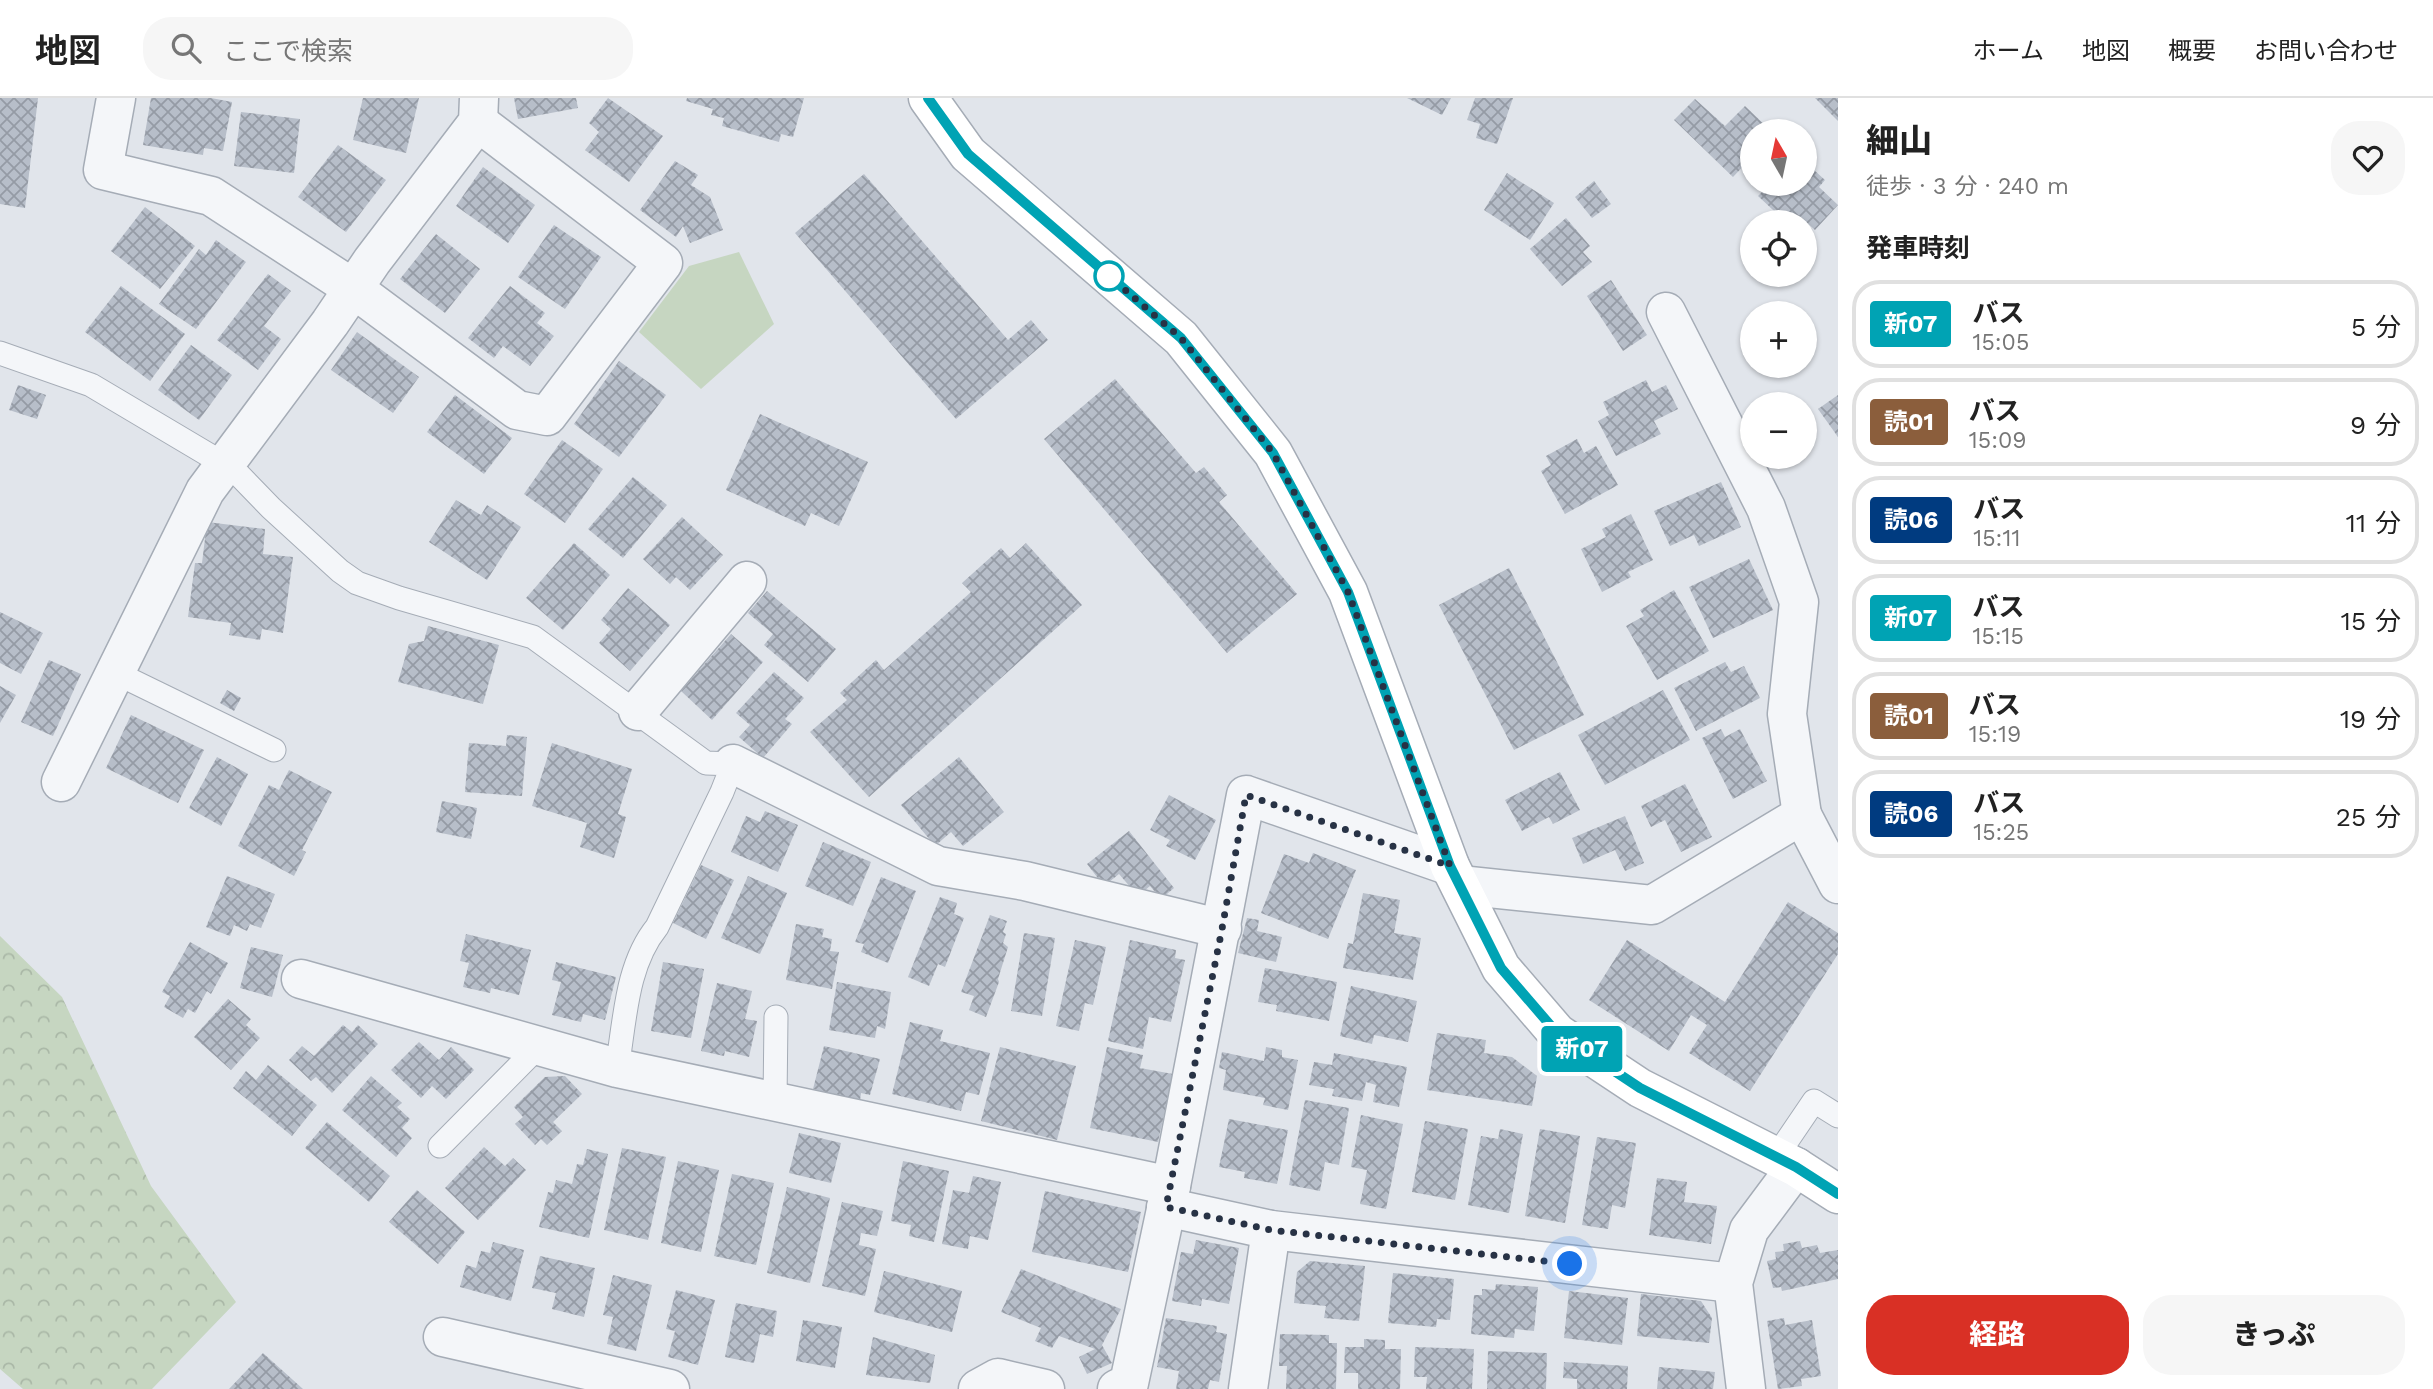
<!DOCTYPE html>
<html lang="ja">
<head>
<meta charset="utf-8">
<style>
	:root { --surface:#fff; --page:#f6f6f6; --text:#222; --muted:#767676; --line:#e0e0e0; --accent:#d93025 }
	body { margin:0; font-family:"Work Sans","Noto Sans JP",sans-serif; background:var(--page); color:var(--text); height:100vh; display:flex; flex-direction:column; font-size:26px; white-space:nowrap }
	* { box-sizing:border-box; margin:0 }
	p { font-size:23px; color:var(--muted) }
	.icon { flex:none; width:38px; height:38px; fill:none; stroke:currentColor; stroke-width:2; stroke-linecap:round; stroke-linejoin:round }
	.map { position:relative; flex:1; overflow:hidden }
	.details { display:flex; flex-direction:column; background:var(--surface); width:595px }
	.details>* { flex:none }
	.badge { padding:0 14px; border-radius:5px; font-size:24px; line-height:46px }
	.needle { width:46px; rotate:351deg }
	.fabs { position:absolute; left:1740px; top:21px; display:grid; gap:14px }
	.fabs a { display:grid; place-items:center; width:77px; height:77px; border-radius:50%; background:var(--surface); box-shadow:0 2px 5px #0004; font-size:35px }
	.you { position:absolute; width:35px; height:35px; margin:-18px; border:5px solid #fff; border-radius:50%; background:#1a73e8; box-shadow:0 0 0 10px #1a73e833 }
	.map>.badge { position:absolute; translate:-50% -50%; box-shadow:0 0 0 4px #fff }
	h2 { padding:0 28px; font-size:26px; line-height:63px }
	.round { display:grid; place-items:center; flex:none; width:74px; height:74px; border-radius:28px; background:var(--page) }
	.summary { display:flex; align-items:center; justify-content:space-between; height:119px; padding:0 28px }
	h1 { font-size:33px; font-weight:800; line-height:52px }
	.primary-button { display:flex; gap:14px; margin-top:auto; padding:14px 28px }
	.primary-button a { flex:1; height:80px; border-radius:28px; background:var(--accent); color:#fff; font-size:28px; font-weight:800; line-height:80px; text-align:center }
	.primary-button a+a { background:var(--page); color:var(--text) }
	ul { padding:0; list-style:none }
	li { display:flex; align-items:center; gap:21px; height:88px; margin:0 14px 10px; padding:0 14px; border:4px solid var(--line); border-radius:28px }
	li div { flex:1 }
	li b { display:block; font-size:26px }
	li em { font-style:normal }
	li .badge { min-width:77px; font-weight:700; text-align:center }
	header { display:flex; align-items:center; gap:42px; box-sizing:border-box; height:98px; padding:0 35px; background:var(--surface); border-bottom:2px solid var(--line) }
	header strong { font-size:33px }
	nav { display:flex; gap:38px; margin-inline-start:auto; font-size:24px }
	.search { width:490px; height:63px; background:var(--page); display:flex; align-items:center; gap:18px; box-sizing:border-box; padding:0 24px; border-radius:28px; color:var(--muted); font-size:26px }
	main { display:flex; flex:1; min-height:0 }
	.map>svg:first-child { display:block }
</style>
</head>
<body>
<header>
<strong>地図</strong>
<div class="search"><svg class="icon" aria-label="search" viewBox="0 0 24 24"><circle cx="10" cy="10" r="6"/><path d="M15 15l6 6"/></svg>ここで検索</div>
<nav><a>ホーム</a><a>地図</a><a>概要</a><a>お問い合わせ</a></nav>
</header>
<main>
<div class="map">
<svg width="1838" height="1291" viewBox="0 0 1838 1291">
	<defs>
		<pattern id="forest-crowns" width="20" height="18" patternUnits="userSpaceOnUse" patternTransform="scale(1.75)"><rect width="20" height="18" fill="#c6d6c1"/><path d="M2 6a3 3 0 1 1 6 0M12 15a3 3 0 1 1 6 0" fill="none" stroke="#aab8a7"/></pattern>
		<pattern id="building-cross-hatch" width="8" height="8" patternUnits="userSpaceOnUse" patternTransform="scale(1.75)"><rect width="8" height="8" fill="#b7bec9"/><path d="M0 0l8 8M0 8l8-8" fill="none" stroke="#959ba5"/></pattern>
	</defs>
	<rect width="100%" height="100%" fill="#e1e5eb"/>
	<polygon fill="url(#forest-crowns)" points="0,838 62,899 151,1088 236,1204 152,1291 23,1291 0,1271"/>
	<polygon fill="#c6d6c1" points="739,154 774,226 701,291 639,234 689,168"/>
	<g fill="url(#building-cross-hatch)">
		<polygon points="0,0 38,0 25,110 0,106"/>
		<polygon points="151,0 211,0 232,4 223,53 204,50 203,57 143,47"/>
		<polygon points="363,0 419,0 406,55 353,42"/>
		<polygon points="514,0 576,0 578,10 518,21"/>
		<polygon points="608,0 663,38 629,84 585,52 599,34 589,25"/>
		<polygon points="687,0 804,0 793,39 781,36 779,44 722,28 724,20 711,17 713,11 686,3"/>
		<polygon points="1407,0 1451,0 1442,17"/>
		<polygon points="1475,0 1513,0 1497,46 1476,40 1480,26 1467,22"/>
		<polygon points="1815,0 1838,0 1838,23"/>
		<polygon points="1695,1 1725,28 1745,8 1771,33 1752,33 1752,59 1733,79 1674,22"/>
		<polygon points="241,14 300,21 294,75 234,68"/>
		<polygon points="338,47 386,82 346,134 298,99"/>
		<polygon points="675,63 698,77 691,87 710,99 723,132 690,145 683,128 676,139 640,112"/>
		<polygon points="1804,63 1825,82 1819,89 1838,107 1815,132 1803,121 1800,124 1786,124 1758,98 1770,86 1804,86"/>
		<polygon points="483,69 535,107 508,145 456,108"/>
		<polygon points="1507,75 1554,105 1530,142 1484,112"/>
		<polygon points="864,76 1008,242 1031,222 1048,242 956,321 795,135"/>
		<polygon points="1594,83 1611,106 1592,120 1575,99"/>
		<polygon points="145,109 195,148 160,191 111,153"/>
		<polygon points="1566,120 1590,148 1583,154 1592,164 1562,188 1530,151"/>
		<polygon points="554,127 601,159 565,211 518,179"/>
		<polygon points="436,136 480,171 445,215 400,181"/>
		<polygon points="216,142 246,164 196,231 159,206 199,151 206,157"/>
		<polygon points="268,176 291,193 264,228 281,241 258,272 217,242"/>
		<polygon points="1611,182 1647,237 1623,253 1587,198"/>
		<polygon points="121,188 185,236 150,283 85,234"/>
		<polygon points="510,188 545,215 537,225 554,238 530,268 503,248 494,260 468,240"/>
		<polygon points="357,234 419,279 393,315 331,272"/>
		<polygon points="191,247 232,277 199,322 158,292"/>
		<polygon points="619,263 666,297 619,359 574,326"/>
		<polygon points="1115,281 1196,375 1204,369 1227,397 1219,404 1297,496 1227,555 1044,341"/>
		<polygon points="1646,282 1652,294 1666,287 1678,311 1654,323 1661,336 1616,358 1598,323 1609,317 1603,304"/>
		<polygon points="18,287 46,297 37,321 9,312"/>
		<polygon points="455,297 512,340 484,376 427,334"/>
		<polygon points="1838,297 1838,339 1818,311"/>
		<polygon points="760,316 868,364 839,428 811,415 805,428 726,392"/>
		<polygon points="1577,341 1584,355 1596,348 1618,387 1565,416 1541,373 1551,367 1546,358"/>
		<polygon points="562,342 603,371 565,425 524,396"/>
		<polygon points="633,379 667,407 623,460 588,431"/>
		<polygon points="1721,384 1741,429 1699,448 1694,437 1670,448 1654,413"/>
		<polygon points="456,402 481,417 487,407 521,429 487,482 429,444"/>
		<polygon points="1631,416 1653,462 1628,474 1631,479 1602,494 1581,451 1606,439 1602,431"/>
		<polygon points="682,419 723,457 690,492 676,479 670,486 643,461"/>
		<polygon points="207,424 265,431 263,456 293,459 283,535 262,531 260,542 229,537 231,525 188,519 195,465 202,465"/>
		<polygon points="574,445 610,477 563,532 526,500"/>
		<polygon points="1026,445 1082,507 869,699 810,634 847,602 840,595 876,562 884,572 971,494 962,485 1001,450 1010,460"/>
		<polygon points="1749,461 1773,512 1713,540 1689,489"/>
		<polygon points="1509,470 1584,617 1514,652 1439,507"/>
		<polygon points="628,490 670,527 630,573 599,545 611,531 601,522"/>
		<polygon points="1674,492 1709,553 1657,582 1626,528 1644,518 1640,512"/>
		<polygon points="767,493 836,551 808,584 764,547 773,536 748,515"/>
		<polygon points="0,514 43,535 21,576 0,565"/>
		<polygon points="428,528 499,547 483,606 398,584 409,546 424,543"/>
		<polygon points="731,536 763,564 712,622 681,593"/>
		<polygon points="49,562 81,576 53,638 21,624"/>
		<polygon points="1725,564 1731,574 1744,568 1760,600 1696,633 1674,590"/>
		<polygon points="774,574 804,600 785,621 792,626 763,660 739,639 750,627 736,615"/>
		<polygon points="0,588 16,597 0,625"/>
		<polygon points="227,592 241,600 234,613 220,605"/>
		<polygon points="1663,592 1690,642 1605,687 1578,637"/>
		<polygon points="131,617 204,652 178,705 106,670"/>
		<polygon points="1721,631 1725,639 1740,631 1767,683 1733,701 1702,640"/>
		<polygon points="507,637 527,639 522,698 465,694 469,645 506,648"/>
		<polygon points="552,645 632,671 618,716 626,719 614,760 580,749 587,725 532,708"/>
		<polygon points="217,659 248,676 221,728 189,710"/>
		<polygon points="959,659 1004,714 963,748 951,734 935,748 901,707"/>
		<polygon points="289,672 332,694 302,752 306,754 294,778 238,748 269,687 279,692"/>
		<polygon points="1560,674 1580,712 1553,726 1549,719 1522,733 1505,702"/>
		<polygon points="1685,686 1712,739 1681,754 1665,722 1651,729 1641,708"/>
		<polygon points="1169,697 1216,722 1195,762 1166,748 1170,742 1150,732"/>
		<polygon points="442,703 477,710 471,741 436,734"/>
		<polygon points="765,713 798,727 778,774 731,754 746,718 760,724"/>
		<polygon points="1625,718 1644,765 1625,773 1615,752 1583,766 1572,740"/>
		<polygon points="1129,733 1174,790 1161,801 1150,788 1138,798 1119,776 1104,788 1087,766"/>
		<polygon points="823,744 871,764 853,808 805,788"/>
		<polygon points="1313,755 1356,772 1328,841 1261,815 1284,756 1309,765"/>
		<polygon points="701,767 734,782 706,841 673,825"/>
		<polygon points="227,778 275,796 261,830 250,826 247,833 234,827 230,838 206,829"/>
		<polygon points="748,778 787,795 760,856 721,840"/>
		<polygon points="881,779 916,793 888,865 861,854 864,846 855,844"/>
		<polygon points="1363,795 1400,802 1394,835 1421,840 1413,882 1343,870 1348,845 1353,846"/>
		<polygon points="940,799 957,805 954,816 964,820 945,869 938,866 929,888 908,879"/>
		<polygon points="1788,804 1838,835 1838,856 1750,993 1689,955 1707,927 1691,917 1669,953 1589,902 1627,842 1725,904"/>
		<polygon points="990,817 1007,823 1003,834 1006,836 1003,845 1008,849 998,881 999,884 986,919 969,912 974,898 961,894"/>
		<polygon points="1247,820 1259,822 1257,833 1282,839 1276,864 1238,855"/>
		<polygon points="796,826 824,831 822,839 832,841 830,853 839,854 832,891 786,882"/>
		<polygon points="1024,835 1055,840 1042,918 1011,913"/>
		<polygon points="466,836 531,852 519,897 491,890 490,895 463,889 469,865 460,863"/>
		<polygon points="1075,842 1106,849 1093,907 1085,905 1079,933 1056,928"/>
		<polygon points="1130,842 1176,852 1175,860 1185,862 1171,924 1149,919 1143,951 1108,943"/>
		<polygon points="190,844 228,865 211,896 207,893 195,915 188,911 183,920 164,909 170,898 162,894"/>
		<polygon points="251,849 283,857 272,899 240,890"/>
		<polygon points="556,864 616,879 605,922 583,916 581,924 552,917 561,884 552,882"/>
		<polygon points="663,864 704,871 691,940 651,933"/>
		<polygon points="1265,870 1337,884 1329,923 1276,913 1277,907 1258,904"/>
		<polygon points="837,884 891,894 885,931 877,928 875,940 829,932"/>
		<polygon points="717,885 752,893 745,921 757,923 749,959 725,953 724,958 701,953"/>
		<polygon points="1351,888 1417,903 1408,944 1374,937 1372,946 1340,938"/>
		<polygon points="228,901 251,921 246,927 260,940 231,972 194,939"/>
		<polygon points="910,924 943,932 940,943 990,955 979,997 966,994 961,1013 892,996"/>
		<polygon points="343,927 352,934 358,927 378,946 332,995 316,979 311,983 289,962 302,948 314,958"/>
		<polygon points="1437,935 1486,942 1484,955 1512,959 1537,978 1532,1008 1427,992"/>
		<polygon points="419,944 439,962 451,949 474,972 446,1001 432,988 421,1000 391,972"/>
		<polygon points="824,948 880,961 870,997 861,995 860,1003 813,991"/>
		<polygon points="1000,949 1076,968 1057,1042 981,1023"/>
		<polygon points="1107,949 1143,957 1140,970 1173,976 1158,1044 1090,1030"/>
		<polygon points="1266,949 1282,952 1282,959 1298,962 1288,1012 1263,1007 1265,1000 1223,992 1226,972 1219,970 1222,954 1264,963"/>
		<polygon points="1334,955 1407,969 1399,1009 1373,1004 1376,987 1366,984 1362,1003 1332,998 1334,991 1309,987 1314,964 1332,967"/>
		<polygon points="268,967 317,1007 292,1038 233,990 246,973 256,982"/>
		<polygon points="371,978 402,1005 397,1009 410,1021 402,1030 412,1040 396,1059 342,1012"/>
		<polygon points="565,978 582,996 553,1024 562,1033 547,1047 541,1041 535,1047 515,1026 523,1019 514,1009 545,979"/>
		<polygon points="1305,1002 1349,1010 1339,1067 1325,1064 1320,1093 1289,1087"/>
		<polygon points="1361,1017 1403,1026 1386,1111 1360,1106 1367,1072 1351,1069"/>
		<polygon points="1229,1021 1288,1032 1277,1086 1244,1080 1245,1074 1219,1069"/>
		<polygon points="1425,1023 1468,1031 1455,1102 1412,1094"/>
		<polygon points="327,1024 390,1078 369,1104 305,1050"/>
		<polygon points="1500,1031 1523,1036 1509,1115 1468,1107 1481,1038 1498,1041"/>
		<polygon points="1540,1031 1580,1038 1565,1125 1525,1118"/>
		<polygon points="799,1035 841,1045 831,1085 789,1075"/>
		<polygon points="1597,1039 1636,1045 1625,1110 1612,1107 1608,1131 1582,1127"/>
		<polygon points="484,1049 505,1068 513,1060 526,1072 478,1122 445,1090"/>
		<polygon points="622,1050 666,1059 648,1142 604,1132"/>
		<polygon points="587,1051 608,1056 589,1140 539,1129 548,1094 553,1095 556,1082 572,1086 577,1066 583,1067"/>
		<polygon points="678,1063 719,1072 701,1154 661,1145"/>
		<polygon points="903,1063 949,1073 934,1144 909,1138 911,1127 891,1123"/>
		<polygon points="732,1076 774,1085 756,1167 714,1158"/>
		<polygon points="973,1078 1001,1084 988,1142 970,1138 968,1151 942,1146 953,1092 969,1095"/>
		<polygon points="1657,1080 1687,1084 1684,1104 1717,1108 1711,1146 1649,1137"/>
		<polygon points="787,1089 830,1100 810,1185 767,1175"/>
		<polygon points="417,1092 465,1134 438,1166 389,1124"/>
		<polygon points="1045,1093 1141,1114 1128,1174 1032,1154"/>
		<polygon points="842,1104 883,1113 877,1138 861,1135 859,1147 876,1151 865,1198 822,1188"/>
		<polygon points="1196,1142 1239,1150 1229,1206 1202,1201 1201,1208 1172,1203 1181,1154 1193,1156"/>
		<polygon points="1800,1143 1802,1150 1817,1147 1820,1155 1838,1152 1838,1181 1782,1193 1781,1189 1773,1190 1767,1163 1776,1161 1775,1154 1784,1153 1783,1146"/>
		<polygon points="493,1144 524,1152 511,1203 460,1189 466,1167 476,1170 481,1153 490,1155"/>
		<polygon points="540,1158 595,1170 584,1219 552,1211 556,1195 532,1190"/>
		<polygon points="1310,1163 1365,1168 1359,1223 1324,1220 1326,1208 1294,1205 1297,1174"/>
		<polygon points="1021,1171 1121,1211 1102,1247 1112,1265 1087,1276 1079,1259 1095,1251 1059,1238 1052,1250 1035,1243 1041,1230 1001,1214"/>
		<polygon points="884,1173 962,1193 952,1234 874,1214"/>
		<polygon points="1393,1175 1454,1181 1450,1222 1437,1221 1436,1229 1388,1225"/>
		<polygon points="613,1177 652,1187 636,1253 607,1246 613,1219 603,1217"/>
		<polygon points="1496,1186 1538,1189 1534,1233 1515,1231 1514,1240 1471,1236 1474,1197 1482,1197 1482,1191 1495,1192"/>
		<polygon points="676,1192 715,1202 698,1267 668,1259 675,1233 666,1231"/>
		<polygon points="1569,1193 1628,1200 1622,1247 1564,1240"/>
		<polygon points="1641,1196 1701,1203 1712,1220 1709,1245 1637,1238"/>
		<polygon points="736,1205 777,1213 773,1239 760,1236 754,1265 725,1259"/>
		<polygon points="1166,1220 1217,1228 1216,1234 1227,1236 1219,1284 1210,1282 1208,1291 1176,1291 1179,1273 1157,1269"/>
		<polygon points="1784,1220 1785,1227 1812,1222 1821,1278 1801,1281 1802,1288 1778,1291 1767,1223"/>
		<polygon points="803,1222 842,1229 835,1270 796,1263"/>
		<polygon points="1280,1236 1329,1237 1329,1245 1337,1245 1336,1291 1286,1291 1287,1268 1279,1268"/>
		<polygon points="873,1239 935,1257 930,1285 866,1277"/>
		<polygon points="1364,1241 1385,1242 1385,1251 1401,1251 1400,1291 1358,1291 1358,1275 1344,1275 1345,1249 1364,1249"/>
		<polygon points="1415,1249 1474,1251 1472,1291 1426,1291 1427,1279 1414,1279"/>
		<polygon points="1488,1253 1547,1255 1546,1291 1487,1291"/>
		<polygon points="263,1255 303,1291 229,1291"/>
		<polygon points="1564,1264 1628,1268 1627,1291 1577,1291 1577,1281 1563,1280"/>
		<polygon points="1659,1269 1715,1274 1713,1291 1657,1291"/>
	</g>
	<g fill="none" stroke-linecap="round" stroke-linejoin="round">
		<g stroke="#a5acb6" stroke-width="25">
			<g id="lane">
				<path d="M0 255 91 287 224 366 240 378 271 410 340 473 357 485 399 500 533 539 706 665 733 666 722 694 657 829C626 867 625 923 617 970"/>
				<polyline points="116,575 274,652"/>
				<polyline points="775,1003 776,919"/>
				<polyline points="440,1048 539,948"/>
				<polyline points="1776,1059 1814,1003 1838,1018"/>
			</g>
		</g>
		<g stroke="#a5acb6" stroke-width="41">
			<g id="street">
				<polyline points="116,0 103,72 211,98 354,191 517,312 547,318 663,165 478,24"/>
				<polyline points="638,613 747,483"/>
				<polyline points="733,666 938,768 1025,783 1222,831"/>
				<polyline points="61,684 205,393 330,225 372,163 478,24 479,0"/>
				<polyline points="1802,717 1838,786"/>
				<polyline points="1460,787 1652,807 1802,717 1787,616 1799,504 1766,410 1666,214"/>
				<polyline points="301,881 617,970 1171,1088"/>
				<polyline points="1166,1109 1271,1132 1733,1185"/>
				<polyline points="443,1239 670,1291"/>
				<polyline points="978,1291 998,1280 1045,1291"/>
				<polyline points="1117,1291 1129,1285 1171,1088 1246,697 1450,768"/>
				<polyline points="1248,1291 1271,1132"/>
				<polyline points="1746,1291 1733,1185 1749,1132 1796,1069"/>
			</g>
		</g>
		<g stroke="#a5acb6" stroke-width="41">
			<polyline id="secondary" points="928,0 968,56 1181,240 1273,355 1348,494 1450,768 1501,870 1557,935 1640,990 1796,1069 1838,1096"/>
		</g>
		<use href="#lane" stroke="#f4f6f9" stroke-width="23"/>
		<use href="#street" stroke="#f4f6f9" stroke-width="38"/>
		<use href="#secondary" stroke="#fff" stroke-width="38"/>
	</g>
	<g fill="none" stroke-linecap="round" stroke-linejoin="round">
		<g stroke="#fff" stroke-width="16">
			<polyline id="line" points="928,0 968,56 1181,240 1273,355 1348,494 1450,768 1501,870 1557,935 1640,990 1796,1069 1838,1096"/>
		</g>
		<use href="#line" stroke="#00a3b4" stroke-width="10"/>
		<polyline stroke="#273245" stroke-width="7" stroke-dasharray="0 12.6" points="1109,178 1103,173 1181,240 1273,355 1348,494 1450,768 1246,697 1222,831 1166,1109 1271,1132 1570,1166"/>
	</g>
	<circle fill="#fff" stroke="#00a3b4" stroke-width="3.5" cx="1109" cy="178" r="14"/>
</svg>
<div class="fabs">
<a><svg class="needle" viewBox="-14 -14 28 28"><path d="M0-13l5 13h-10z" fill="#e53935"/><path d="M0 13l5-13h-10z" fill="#767676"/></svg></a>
<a><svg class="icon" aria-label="locate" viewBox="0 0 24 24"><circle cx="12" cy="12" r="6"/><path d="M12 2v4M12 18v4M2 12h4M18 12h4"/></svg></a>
<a>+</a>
<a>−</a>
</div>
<div class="you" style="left:1570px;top:1166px"></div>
<b class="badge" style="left:1582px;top:951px;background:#00a3b4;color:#fff">新07</b>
</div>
<section class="details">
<div class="summary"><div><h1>細山</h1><p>徒歩 · 3 分 · 240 m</p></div><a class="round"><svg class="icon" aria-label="heart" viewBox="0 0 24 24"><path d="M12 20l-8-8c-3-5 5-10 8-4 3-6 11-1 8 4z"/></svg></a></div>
<h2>発車時刻</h2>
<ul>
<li><span class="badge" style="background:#00a3b4;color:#fff">新07</span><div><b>バス</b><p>15:05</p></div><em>5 分</em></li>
<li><span class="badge" style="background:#8b5e3c;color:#fff">読01</span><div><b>バス</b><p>15:09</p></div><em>9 分</em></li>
<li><span class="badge" style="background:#003b80;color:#fff">読06</span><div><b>バス</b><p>15:11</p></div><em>11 分</em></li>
<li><span class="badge" style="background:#00a3b4;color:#fff">新07</span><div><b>バス</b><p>15:15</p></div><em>15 分</em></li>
<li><span class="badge" style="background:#8b5e3c;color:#fff">読01</span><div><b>バス</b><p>15:19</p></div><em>19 分</em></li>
<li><span class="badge" style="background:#003b80;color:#fff">読06</span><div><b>バス</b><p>15:25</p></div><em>25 分</em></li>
</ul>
<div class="primary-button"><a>経路</a><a>きっぷ</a></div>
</section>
</main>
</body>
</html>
